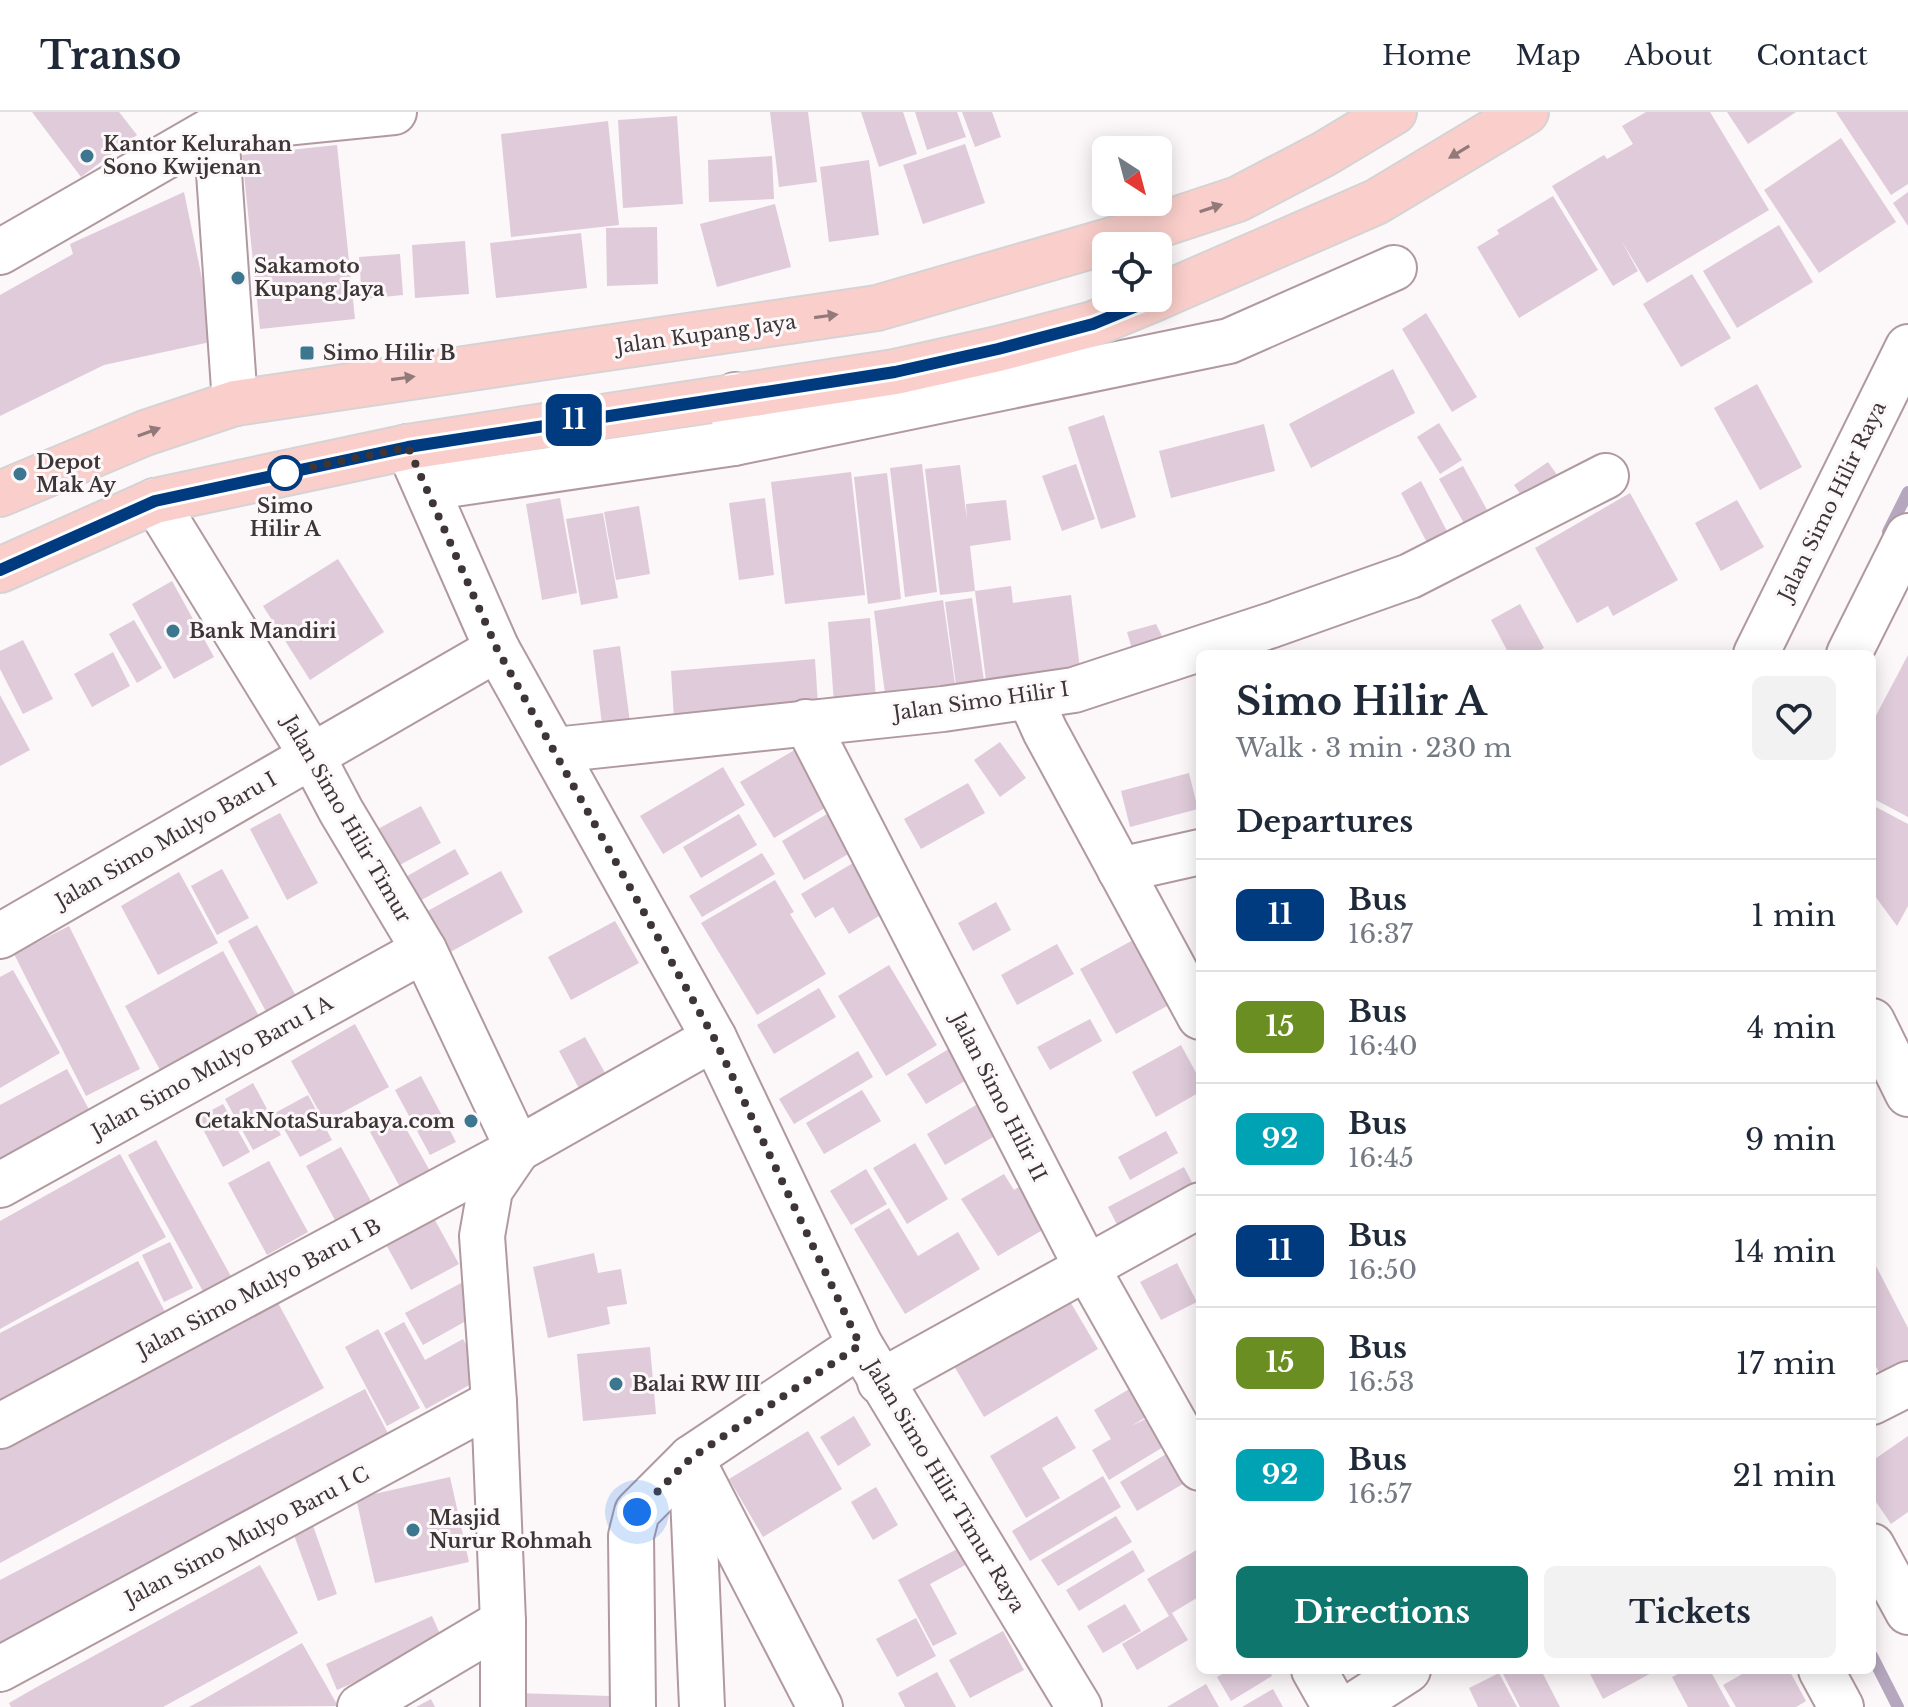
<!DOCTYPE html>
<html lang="en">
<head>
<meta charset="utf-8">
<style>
	:root { --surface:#fff; --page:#f2f2f3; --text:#1f2937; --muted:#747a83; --line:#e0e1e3; --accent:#0f766e }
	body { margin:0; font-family:"Libre Baskerville",serif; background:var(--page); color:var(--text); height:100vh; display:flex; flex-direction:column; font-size:30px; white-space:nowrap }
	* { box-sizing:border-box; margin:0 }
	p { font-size:26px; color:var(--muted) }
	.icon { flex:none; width:44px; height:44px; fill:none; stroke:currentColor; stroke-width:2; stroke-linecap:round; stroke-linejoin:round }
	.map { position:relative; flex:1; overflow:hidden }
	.panel { position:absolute; left:1196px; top:538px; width:680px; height:1024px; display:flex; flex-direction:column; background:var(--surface); border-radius:12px; box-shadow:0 4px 20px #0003 }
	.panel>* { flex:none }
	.badge { padding:0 16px; border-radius:12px; font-size:28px; line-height:52px }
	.needle { width:52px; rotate:144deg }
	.controls { position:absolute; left:1092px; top:24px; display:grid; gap:16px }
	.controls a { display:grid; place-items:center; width:80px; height:80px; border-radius:12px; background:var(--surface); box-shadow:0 4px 20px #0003; font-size:40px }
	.you { position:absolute; width:40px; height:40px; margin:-20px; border:6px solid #fff; border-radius:50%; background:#1a73e8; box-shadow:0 0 0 12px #1a73e833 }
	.map>.badge { position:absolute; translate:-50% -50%; box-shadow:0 0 0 4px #fff }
	h2 { padding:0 40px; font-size:30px; line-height:72px }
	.round { display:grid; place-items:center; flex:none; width:84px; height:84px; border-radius:12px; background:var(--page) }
	.head { display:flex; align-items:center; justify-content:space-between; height:136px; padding:0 40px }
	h1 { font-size:38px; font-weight:700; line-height:60px }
	.cta { display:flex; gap:16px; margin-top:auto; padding:16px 40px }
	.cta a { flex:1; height:92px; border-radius:12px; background:var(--accent); color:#fff; font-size:32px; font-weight:700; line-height:92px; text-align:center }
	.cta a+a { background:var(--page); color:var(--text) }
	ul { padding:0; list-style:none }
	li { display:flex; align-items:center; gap:24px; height:112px; padding:0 40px; border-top:2px solid var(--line) }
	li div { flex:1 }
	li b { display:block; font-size:30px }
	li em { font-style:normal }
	li .badge { min-width:88px; font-weight:700; text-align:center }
	header { display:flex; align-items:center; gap:48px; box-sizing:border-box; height:112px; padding:0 40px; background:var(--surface); border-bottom:2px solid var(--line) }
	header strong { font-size:38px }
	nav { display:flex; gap:44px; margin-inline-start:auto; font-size:28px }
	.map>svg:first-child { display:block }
</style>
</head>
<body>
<header>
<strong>Transo</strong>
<nav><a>Home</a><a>Map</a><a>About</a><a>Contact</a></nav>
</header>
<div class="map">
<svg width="1908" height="1595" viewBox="0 0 1908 1595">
	<rect width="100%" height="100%" fill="#fcf7f9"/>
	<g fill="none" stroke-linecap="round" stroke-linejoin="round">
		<g stroke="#b5a8be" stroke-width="12">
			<polyline points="1888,420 1908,380"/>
			<polyline points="1872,1544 1898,1595"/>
		</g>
	</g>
	<g fill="#dfcbda">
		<polygon points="32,0 119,0 137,23 81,65"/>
		<polygon points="770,0 808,0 817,70 779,75"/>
		<polygon points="861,0 903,0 917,42 879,55"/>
		<polygon points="915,0 957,0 966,25 927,38"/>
		<polygon points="962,0 992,0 1001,25 975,35"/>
		<polygon points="1646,0 1710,0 1769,98 1647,171 1621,128 1638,159 1613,174 1552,74 1604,43 1607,47 1633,32 1622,14"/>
		<polygon points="1727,0 1796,0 1748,32"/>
		<polygon points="1836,0 1908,0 1908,72 1891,83"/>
		<polygon points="677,4 683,92 623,96 618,8"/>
		<polygon points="608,9 619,113 511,125 501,22"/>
		<polygon points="1841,26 1896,110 1819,161 1764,78"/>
		<polygon points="965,32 985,91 923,112 903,53"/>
		<polygon points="337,33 355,207 260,217 242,43"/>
		<polygon points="772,44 774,87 709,90 708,48"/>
		<polygon points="869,48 879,123 829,130 820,55"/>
		<polygon points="184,80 215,229 104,253 0,304 0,183 73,142 70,132"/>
		<polygon points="1908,80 1908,114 1893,91"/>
		<polygon points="1553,84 1598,158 1519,206 1477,135 1499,122 1497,118"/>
		<polygon points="775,92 791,155 717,175 700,112"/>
		<polygon points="1779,113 1813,170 1737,216 1703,159"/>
		<polygon points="657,115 658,172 607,174 606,116"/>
		<polygon points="581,121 587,176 496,186 490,131"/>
		<polygon points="465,129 469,182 415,186 412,133"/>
		<polygon points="400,142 403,183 362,187 359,145"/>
		<polygon points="1692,162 1731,226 1681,255 1643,192"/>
		<polygon points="1426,201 1477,285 1452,300 1402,217"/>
		<polygon points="1393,257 1415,301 1311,356 1289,312"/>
		<polygon points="1757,272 1802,355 1760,378 1714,296"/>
		<polygon points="1104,303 1136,405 1101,417 1068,315"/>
		<polygon points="1439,311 1462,348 1440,362 1417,325"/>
		<polygon points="1264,312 1275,359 1171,386 1159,339"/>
		<polygon points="1548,350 1562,370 1528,393 1514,373"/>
		<polygon points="922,352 937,480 905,485 890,356"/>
		<polygon points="1076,352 1095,407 1062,419 1042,364"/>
		<polygon points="960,353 967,408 966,392 1006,388 1011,428 970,434 975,479 940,483 925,357"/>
		<polygon points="1463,354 1492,407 1469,420 1439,367"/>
		<polygon points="851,360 865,483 785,492 771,370"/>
		<polygon points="887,361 901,487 868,492 854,365"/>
		<polygon points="1421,369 1452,429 1432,440 1401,381"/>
		<polygon points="1630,381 1678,468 1613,504 1608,494 1577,511 1535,436"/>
		<polygon points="560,386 577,481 542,488 526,392"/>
		<polygon points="765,386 774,463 739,468 729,391"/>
		<polygon points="1737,388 1764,435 1721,459 1695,411"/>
		<polygon points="639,394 650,462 616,468 604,400"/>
		<polygon points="603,401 618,486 581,493 566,407"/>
		<polygon points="338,447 384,520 310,568 263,494"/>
		<polygon points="172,469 214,545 174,567 132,492"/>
		<polygon points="1011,474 1013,491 1071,483 1082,573 988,585 975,479"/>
		<polygon points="972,486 984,569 956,573 945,490"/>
		<polygon points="943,488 956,579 886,589 874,499"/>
		<polygon points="1520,492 1544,536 1533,542 1509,542 1491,508"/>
		<polygon points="870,506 876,587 834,591 828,510"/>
		<polygon points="134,508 162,556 137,571 109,522"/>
		<polygon points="1156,512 1163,526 1132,537 1127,520"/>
		<polygon points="23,528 53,587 23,602 0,557 0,539"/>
		<polygon points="620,534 631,618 603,621 593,538"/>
		<polygon points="113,540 130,574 92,595 74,562"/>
		<polygon points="1908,543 1908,705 1872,686 1872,611"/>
		<polygon points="815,547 818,593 674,606 671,559"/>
		<polygon points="0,583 30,638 0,654"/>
		<polygon points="1000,630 1026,666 1000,685 974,648"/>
		<polygon points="803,633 835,690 774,726 740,670"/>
		<polygon points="723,655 745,693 663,742 640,704"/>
		<polygon points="1189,661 1198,697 1130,715 1121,679"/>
		<polygon points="968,671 985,701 921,737 904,707"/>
		<polygon points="1872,693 1908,712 1908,794 1897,814 1872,780"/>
		<polygon points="421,694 441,731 394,756 374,719"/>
		<polygon points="832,699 855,738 804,768 782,729"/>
		<polygon points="280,701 318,771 287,788 250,717"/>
		<polygon points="739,702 757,733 701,766 683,735"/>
		<polygon points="455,737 469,762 416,791 402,767"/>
		<polygon points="762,741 775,762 702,805 689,784"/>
		<polygon points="858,748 889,798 849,822 833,795 815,806 801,782"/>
		<polygon points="222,757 249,806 217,823 191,774"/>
		<polygon points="501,759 523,800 445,843 422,802"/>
		<polygon points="179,760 218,831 158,863 121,794"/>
		<polygon points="775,768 794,800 790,802 826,862 757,903 701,811"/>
		<polygon points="996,790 1011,818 973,839 958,811"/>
		<polygon points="615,809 639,851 571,888 548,845"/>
		<polygon points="257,813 301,893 271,909 228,829"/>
		<polygon points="69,814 140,957 86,984 14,842"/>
		<polygon points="1144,822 1178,888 1116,922 1080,857"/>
		<polygon points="1057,832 1074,862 1017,893 1001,863"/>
		<polygon points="223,839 264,913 165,967 125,894"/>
		<polygon points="889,853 937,933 886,964 838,884"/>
		<polygon points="13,858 60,941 0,976 0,865"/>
		<polygon points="819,876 836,905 774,942 757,913"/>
		<polygon points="1090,907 1102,929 1050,958 1037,935"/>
		<polygon points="355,912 389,975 325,1010 291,949"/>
		<polygon points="585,925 609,968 582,982 559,939"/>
		<polygon points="962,929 980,960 926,992 907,962"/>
		<polygon points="1181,933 1200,968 1200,980 1156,1005 1132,960"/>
		<polygon points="858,939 873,965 794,1012 779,987"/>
		<polygon points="67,957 98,1014 0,1068 0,993"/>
		<polygon points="421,964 456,1030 430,1043 395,978"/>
		<polygon points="253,971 281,1023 253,1038 225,987"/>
		<polygon points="862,978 881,1009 824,1042 806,1011"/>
		<polygon points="308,983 332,1028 300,1045 275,1001"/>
		<polygon points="988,986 1007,1017 945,1053 927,1022"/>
		<polygon points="223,992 250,1040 223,1055 197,1006"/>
		<polygon points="399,1004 430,1059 400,1075 370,1020"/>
		<polygon points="1166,1019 1178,1041 1130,1068 1118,1045"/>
		<polygon points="156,1028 233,1168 205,1183 128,1043"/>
		<polygon points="915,1031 948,1087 907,1112 873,1056"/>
		<polygon points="341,1035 372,1091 336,1110 306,1054"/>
		<polygon points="120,1042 166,1125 0,1217 0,1109"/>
		<polygon points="269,1049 308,1120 267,1143 228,1071"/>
		<polygon points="1184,1055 1200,1086 1126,1130 1108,1095"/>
		<polygon points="866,1057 887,1092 851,1113 830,1079"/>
		<polygon points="1004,1062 1014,1078 1032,1067 1058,1109 998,1144 961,1087"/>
		<polygon points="425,1090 459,1152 411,1178 377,1116"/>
		<polygon points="889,1096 918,1144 958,1120 980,1157 905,1202 854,1117"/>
		<polygon points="170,1130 193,1176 164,1190 142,1143"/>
		<polygon points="594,1141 598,1161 621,1157 627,1192 607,1195 610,1212 548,1226 533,1155"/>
		<polygon points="138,1149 171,1211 0,1302 0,1221"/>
		<polygon points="1177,1151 1197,1190 1161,1208 1140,1170"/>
		<polygon points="1876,1154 1908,1216 1908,1264 1887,1275 1872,1247 1872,1156"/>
		<polygon points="465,1169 482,1200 423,1233 405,1201"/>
		<polygon points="1068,1186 1098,1237 984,1305 954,1254"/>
		<polygon points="277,1189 324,1276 0,1451 0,1338"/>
		<polygon points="404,1210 425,1248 463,1227 484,1265 426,1297 384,1221"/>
		<polygon points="378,1217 420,1296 387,1314 345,1235"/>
		<polygon points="650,1235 656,1302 583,1309 577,1242"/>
		<polygon points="1141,1270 1158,1298 1131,1314 1152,1304 1168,1332 1109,1368 1092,1338 1111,1327 1094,1298"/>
		<polygon points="365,1277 395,1335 0,1542 0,1468"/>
		<polygon points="854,1304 871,1333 838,1354 820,1325"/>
		<polygon points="1057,1304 1076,1336 1042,1356 1060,1386 1026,1406 990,1344"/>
		<polygon points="808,1319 842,1377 763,1425 729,1367"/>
		<polygon points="1908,1324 1908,1400 1891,1412 1872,1384 1872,1349"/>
		<polygon points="1176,1336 1193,1366 1137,1399 1120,1370"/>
		<polygon points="1103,1364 1121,1395 1030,1449 1012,1419"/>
		<polygon points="450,1365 469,1450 375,1471 356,1386"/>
		<polygon points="876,1375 898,1413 873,1428 851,1390"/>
		<polygon points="1116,1404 1132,1430 1058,1474 1041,1448"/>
		<polygon points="310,1405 337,1482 318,1489 290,1412"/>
		<polygon points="963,1434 971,1450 930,1472 957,1522 933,1534 898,1468"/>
		<polygon points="1200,1436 1200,1484 1172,1501 1188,1528 1137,1558 1122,1532 1169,1504 1147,1467"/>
		<polygon points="1133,1438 1145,1459 1079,1499 1066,1478"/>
		<polygon points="260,1453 298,1521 163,1595 11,1595 9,1591 35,1576"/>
		<polygon points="1125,1492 1141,1519 1103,1541 1087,1514"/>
		<polygon points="432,1504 444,1531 337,1578 326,1552"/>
		<polygon points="916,1506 936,1544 897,1565 876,1527"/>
		<polygon points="1003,1519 1024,1558 970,1586 949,1548"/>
		<polygon points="302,1531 338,1594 189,1595 204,1587"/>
		<polygon points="1229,1558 1269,1558 1272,1564 1231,1589 1217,1565"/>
		<polygon points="1501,1558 1541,1558 1560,1595 1520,1595"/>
		<polygon points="1588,1558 1657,1558 1603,1587"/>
		<polygon points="1685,1558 1710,1558 1730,1595 1688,1595 1672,1565"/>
		<polygon points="1749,1558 1789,1558 1806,1589 1796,1595 1736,1595 1723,1573"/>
		<polygon points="937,1560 956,1595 905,1595 898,1581"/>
		<polygon points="1499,1561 1517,1595 1478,1595 1469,1576"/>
		<polygon points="1206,1572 1219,1595 1167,1595"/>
		<polygon points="1273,1577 1283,1595 1242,1595"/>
		<polygon points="516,1581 611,1584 610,1595 515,1595"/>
		<polygon points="431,1587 435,1595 416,1595"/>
	</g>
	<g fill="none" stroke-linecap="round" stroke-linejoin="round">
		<g stroke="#b199a0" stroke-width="48">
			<g id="minor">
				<polyline points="216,18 235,291"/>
				<polyline points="216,18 394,0"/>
				<polyline points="0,140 243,0"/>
				<polyline points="735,283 734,331 1229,229 1394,156"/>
				<polyline points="408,335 497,537 714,926 860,1233 1079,1595"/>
				<polyline points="427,376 734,331"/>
				<polyline points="155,389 312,644 341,699 424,838 518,1037"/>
				<polyline points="1756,542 1908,235"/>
				<polyline points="1849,542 1908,424"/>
				<polyline points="1030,586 1045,619 1200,905"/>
				<polyline points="806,610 1087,1156 1200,1356"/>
				<polyline points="555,638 943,597 1074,578 1272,513 1410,464 1606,364"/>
				<polyline points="1120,758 1200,740"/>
				<polyline points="0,824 497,537"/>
				<polyline points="1872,909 1908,982"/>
				<polyline points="0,1073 424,838"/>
				<polyline points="880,1270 1200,1093"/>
				<polyline points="1872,1290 1908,1272"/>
				<polyline points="0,1314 518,1037 714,926"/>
				<polyline points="691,1346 820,1595"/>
				<polyline points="692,1360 702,1595"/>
				<polyline points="1872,1434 1908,1500"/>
				<polyline points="0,1557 494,1290"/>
				<polyline points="1314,1558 1335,1595"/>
				<polyline points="1821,1558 1841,1595"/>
				<polyline points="360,1595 503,1510"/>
				<polyline points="503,1595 503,1510 494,1290 482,1124 490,1078 518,1037"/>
				<polyline points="633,1595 631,1424 637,1400 691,1346 860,1233"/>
				<polyline points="1351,1595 1408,1558"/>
			</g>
		</g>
		<g stroke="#d5d3d3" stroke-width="48">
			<g id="major">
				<polyline points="1158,185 1376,90 1526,0"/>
				<polyline points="0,382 145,321 235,291 877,196 1126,124 1238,87 1324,42 1394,0"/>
				<polyline points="0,458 155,389 408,335 895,260 998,237 1093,212 1156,186"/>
			</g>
		</g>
		<use href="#minor" stroke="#fff" stroke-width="44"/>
		<use href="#major" stroke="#facfcb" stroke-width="44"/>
	</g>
	<defs><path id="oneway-solid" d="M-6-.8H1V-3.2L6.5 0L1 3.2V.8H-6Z" transform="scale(2)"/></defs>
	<g fill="#937a7a">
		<use href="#oneway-solid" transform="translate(1459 40) rotate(149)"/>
		<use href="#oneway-solid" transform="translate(1211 96) rotate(-18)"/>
		<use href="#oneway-solid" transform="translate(826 204) rotate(-8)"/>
		<use href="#oneway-solid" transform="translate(403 266) rotate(-8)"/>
		<use href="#oneway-solid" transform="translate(149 320) rotate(-20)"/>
	</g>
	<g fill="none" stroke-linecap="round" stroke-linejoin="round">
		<g stroke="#fff" stroke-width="18">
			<polyline id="line" points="0,458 155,389 408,335 895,260 998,237 1093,212 1156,186"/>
		</g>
		<use href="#line" stroke="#003b80" stroke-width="12"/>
		<polyline stroke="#3e3537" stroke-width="8" stroke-dasharray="0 14.4" points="285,361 408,335 497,537 714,926 860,1233 691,1346 637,1400"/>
	</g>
	<g fill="#3d768f" stroke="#fcf7f9" stroke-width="3">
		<circle cx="87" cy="44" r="8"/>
		<circle cx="238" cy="166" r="8"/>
		<rect x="299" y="233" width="16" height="16" rx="4"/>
		<circle cx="20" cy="362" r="8"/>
		<circle cx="173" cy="519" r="8"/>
		<circle cx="471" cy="1009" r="8"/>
		<circle cx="616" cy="1272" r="8"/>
		<circle cx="413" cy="1418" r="8"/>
	</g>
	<circle fill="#fff" stroke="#003b80" stroke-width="4" cx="285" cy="361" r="16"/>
	<g text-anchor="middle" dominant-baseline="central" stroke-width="6" stroke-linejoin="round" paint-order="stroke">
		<g font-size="20" font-weight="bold" fill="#3e3537" stroke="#fcf7f9" text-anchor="start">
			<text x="103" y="32">Kantor Kelurahan<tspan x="103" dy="23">Sono Kwijenan</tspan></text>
			<text x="254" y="154">Sakamoto<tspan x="254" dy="23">Kupang Jaya</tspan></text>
			<text x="323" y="241">Simo Hilir B</text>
			<text x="36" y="350">Depot<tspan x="36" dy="23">Mak Ay</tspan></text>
			<text x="189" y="519">Bank Mandiri</text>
			<text x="455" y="1009" text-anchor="end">CetakNotaSurabaya.com</text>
			<text x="632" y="1272">Balai RW III</text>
			<text x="429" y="1406">Masjid<tspan x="429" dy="23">Nurur Rohmah</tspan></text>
		</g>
		<g font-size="20" fill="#3e3537" stroke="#fcf7f9">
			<text transform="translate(706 222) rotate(-8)">Jalan Kupang Jaya</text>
			<text transform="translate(1832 389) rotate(-64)">Jalan Simo Hilir Raya</text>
			<text transform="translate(981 589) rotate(-8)">Jalan Simo Hilir I</text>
			<text transform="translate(347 707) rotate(60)">Jalan Simo Hilir Timur</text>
			<text transform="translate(166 728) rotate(-30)">Jalan Simo Mulyo Baru I</text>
			<text transform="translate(212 955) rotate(-29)">Jalan Simo Mulyo Baru I A</text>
			<text transform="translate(999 985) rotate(63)">Jalan Simo Hilir II</text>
			<text transform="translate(259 1176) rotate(-28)">Jalan Simo Mulyo Baru I B</text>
			<text transform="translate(945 1374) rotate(59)">Jalan Simo Hilir Timur Raya</text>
			<text transform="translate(247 1424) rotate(-28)">Jalan Simo Mulyo Baru I C</text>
		</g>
		<g font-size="20" font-weight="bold" fill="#3e3537" stroke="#fcf7f9">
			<text x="285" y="394">Simo<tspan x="285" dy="23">Hilir A</tspan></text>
		</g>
	</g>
</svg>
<div class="controls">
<a><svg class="needle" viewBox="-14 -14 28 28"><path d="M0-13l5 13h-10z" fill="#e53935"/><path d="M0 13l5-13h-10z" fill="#747a83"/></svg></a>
<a><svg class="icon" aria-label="locate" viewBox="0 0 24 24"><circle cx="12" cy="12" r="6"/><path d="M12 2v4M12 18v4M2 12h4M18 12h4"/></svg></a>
</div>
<div class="you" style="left:637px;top:1400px"></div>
<b class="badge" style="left:574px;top:308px;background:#003b80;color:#fff">11</b>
<section class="panel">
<div class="head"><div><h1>Simo Hilir A</h1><p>Walk · 3 min · 230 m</p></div><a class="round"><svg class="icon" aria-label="heart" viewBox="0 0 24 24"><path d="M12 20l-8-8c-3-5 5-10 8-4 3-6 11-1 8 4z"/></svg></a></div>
<h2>Departures</h2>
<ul>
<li><span class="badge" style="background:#003b80;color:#fff">11</span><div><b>Bus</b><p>16:37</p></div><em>1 min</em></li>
<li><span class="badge" style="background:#6b8e23;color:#fff">15</span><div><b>Bus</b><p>16:40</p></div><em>4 min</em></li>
<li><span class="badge" style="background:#00a3b4;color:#fff">92</span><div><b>Bus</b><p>16:45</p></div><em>9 min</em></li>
<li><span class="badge" style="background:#003b80;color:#fff">11</span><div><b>Bus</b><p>16:50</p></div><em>14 min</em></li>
<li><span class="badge" style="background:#6b8e23;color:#fff">15</span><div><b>Bus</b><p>16:53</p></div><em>17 min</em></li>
<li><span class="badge" style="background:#00a3b4;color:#fff">92</span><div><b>Bus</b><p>16:57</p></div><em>21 min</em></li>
</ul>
<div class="cta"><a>Directions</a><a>Tickets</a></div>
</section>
</div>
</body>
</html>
